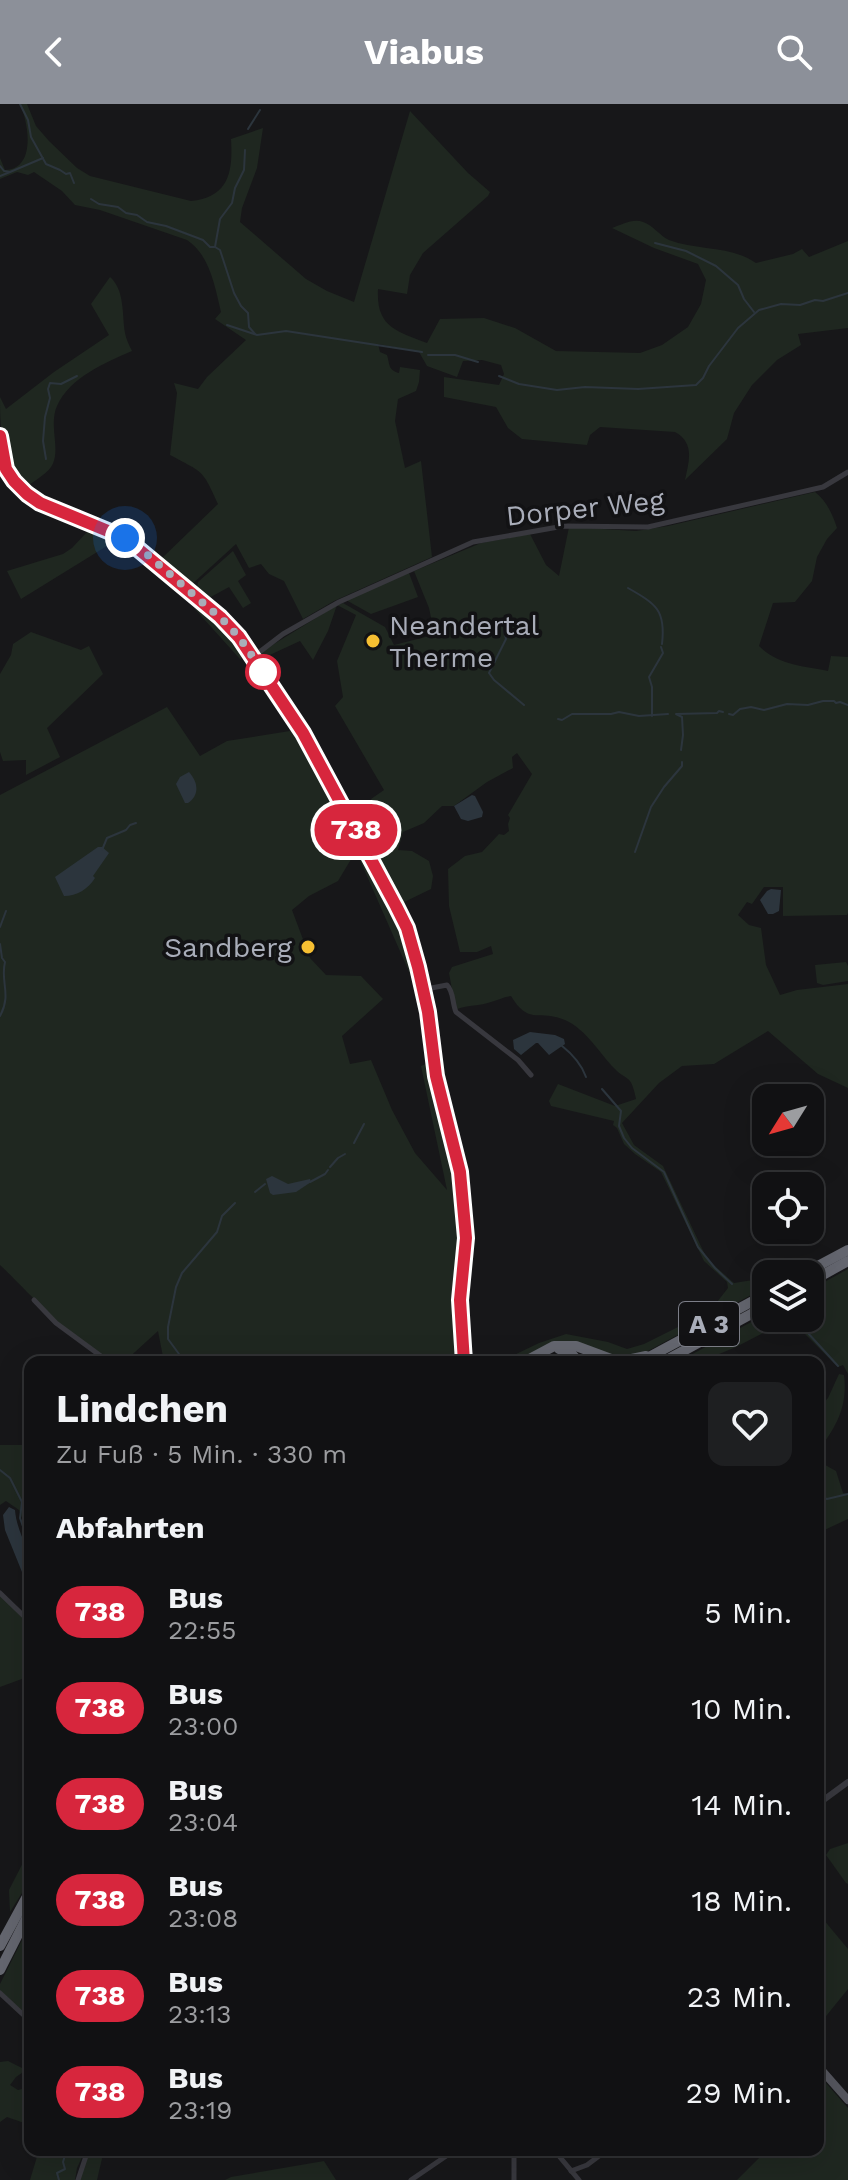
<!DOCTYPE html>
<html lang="de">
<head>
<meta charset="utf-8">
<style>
	:root { --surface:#111113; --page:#1e1f21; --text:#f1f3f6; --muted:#9c9da0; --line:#303133; --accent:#8c9099 }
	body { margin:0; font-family:"Work Sans",sans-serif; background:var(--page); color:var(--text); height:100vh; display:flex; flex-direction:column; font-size:30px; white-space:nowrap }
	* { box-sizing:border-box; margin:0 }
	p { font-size:26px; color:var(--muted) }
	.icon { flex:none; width:44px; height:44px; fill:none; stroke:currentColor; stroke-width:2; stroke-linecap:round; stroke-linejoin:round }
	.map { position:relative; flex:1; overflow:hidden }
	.panel { position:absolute; left:24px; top:1252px; width:800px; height:800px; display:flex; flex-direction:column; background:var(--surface); border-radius:16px; box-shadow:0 8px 32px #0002,0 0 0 2px var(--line) }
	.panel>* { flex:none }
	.badge { padding:0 16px; border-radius:26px; font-size:28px; line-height:52px }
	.needle { width:52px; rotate:233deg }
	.fabs { position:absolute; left:752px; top:980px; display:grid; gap:16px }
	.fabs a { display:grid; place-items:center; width:72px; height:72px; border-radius:16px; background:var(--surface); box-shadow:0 8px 32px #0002,0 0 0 2px var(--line); font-size:40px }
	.you { position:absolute; width:40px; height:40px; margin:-20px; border:6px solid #fff; border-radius:50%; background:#1a73e8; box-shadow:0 0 0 12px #1a73e833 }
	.map>.badge { position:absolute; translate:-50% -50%; box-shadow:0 0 0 4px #fff }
	h2 { padding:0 32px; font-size:30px; line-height:72px }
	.round { display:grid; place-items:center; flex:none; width:84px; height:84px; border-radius:16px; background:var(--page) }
	.headline { display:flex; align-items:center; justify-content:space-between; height:136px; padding:0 32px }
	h1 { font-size:38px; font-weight:700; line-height:60px }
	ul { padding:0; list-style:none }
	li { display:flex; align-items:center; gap:24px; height:96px; padding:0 32px }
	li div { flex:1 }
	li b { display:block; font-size:30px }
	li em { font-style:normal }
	li .badge { min-width:88px; font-weight:700; text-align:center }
	header { display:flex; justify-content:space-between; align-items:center; height:104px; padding:0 32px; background:var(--accent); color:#fff; font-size:36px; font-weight:700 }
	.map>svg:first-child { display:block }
</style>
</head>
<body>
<header><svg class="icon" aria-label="back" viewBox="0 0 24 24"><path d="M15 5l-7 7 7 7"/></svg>Viabus<svg class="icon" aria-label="search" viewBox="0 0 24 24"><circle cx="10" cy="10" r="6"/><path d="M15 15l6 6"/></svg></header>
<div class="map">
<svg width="848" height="2076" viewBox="0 0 848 2076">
	<rect width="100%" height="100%" fill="#171719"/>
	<g fill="#1f2720">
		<path d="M20 0H27L36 22 49 37 77 64 90 72 191 97C229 93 233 68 231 35L263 24 257 64 242 104 240 118 306 175 327 187 354 198 410 7 468 69 490 88 488 92 423 149 410 171 407 190 378 185C376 223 396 227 427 239L440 215 484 214 515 224 556 247 640 249 662 241 688 223 701 200 706 176 698 160 654 144 612 124C621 121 633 114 643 118 653 121 660 132 669 136 698 147 730 141 756 159L793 150 802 145 809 153 848 137V224L798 230 801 241 777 256 752 281 734 309 727 335 685 376C689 357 695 339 675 328L600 323 590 331 587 341 522 335 508 324 496 303 444 293V273L499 281 504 270 501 261 482 256 463 257 457 273 427 262 419 248 378 240 380 248 387 251C390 261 388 266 399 269L400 263 420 266 419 278 416 287 398 295 395 317 405 364 421 357 432 453 334 497 303 515 284 477 269 470 261 460 249 464 236 440 190 482 160 456 218 400C202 364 203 369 170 351L177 289 174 279 198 285 207 273 246 236 215 215 221 208C215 183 210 151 187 136L100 106 75 101 62 87 34 68 28 71 17 68 0 75V54L5 66C36 65 29 20 20 0Z"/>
		<path d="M110 173C125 186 122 211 125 229 126 235 129 241 132 247 105 259 70 273 57 302 48 322 62 347 51 363 45 371 34 377 26 383L37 393C2 372 0 330 0 293L6 305 54 268 109 231 91 200Z"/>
		<path d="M815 388C826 396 833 411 837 424L827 435 817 453 812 477 795 498 773 499 759 542C778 561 803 562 828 567L831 552 848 553V809L847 811 783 812V783H764L752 800 747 798 738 811 749 821 761 824 766 861 780 891 797 886 848 880V984L818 970 768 927 714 960 682 962 659 979 622 1019 634 1041 663 1062 707 1155 734 1179 766 1174V1183L648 1247 634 1252H611L586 1242 564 1239 553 1240 519 1258H500L539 1239 566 1230 608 1238 627 1245 644 1240 688 1218 706 1212 728 1184 727 1178 704 1157 661 1068 635 1050 624 1040 617 1024 613 1021 614 1017 551 1002 549 997 558 980 615 1002 636 995C635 990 633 981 630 977 627 973 619 970 615 965 599 949 587 926 565 916 539 905 529 922 511 892 503 893 498 896 491 898 480 902 468 901 457 905L455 902 449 869 452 863 493 850 491 842 477 848H460L449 802 448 765 465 752 482 748 499 730 504 731 509 727 508 720 510 714 508 711 532 670 517 649 512 653 513 664 487 678 454 702H442L424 719 403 728 398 746 412 747 429 757 433 772 431 785 392 804 405 833 416 878 414 879 356 747 338 777 309 792 292 806 310 854 326 871 361 872 383 895 342 932 350 960 371 956 392 1006 415 1049 447 1086 421 962 428 959 431 981 453 1069 458 1133 454 1189 458 1258H164L158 1227 124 1258C89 1258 26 1185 0 1161V691L167 603 200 652 227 637 296 626 342 712H344L303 634 347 713 361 717 376 707 371 695 384 686 335 602 343 593 337 557 356 511 337 501 328 527 313 556 300 537 261 555 258 550 337 501 343 499 385 523 394 541 437 530 433 523 429 504 414 467 481 439 530 430 546 461 559 472 569 423 636 427 668 422Z"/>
		<polygon points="88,427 115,437 21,495 7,467 63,450 72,444"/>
		<polygon points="233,447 246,471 238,477 251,499 243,504 229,483 209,494 203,491 197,484 198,478"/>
		<polygon points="409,469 418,493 371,510 346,496"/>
		<path d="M196 498C216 514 229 533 247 550L240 555 194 504Z"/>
		<polygon points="31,528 81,546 89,542 103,570 47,624 60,653 26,671 26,656 3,657 0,648 0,570 11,551 13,540"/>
		<polygon points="846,858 848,862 848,877 823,881 817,879 815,861"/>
		<polygon points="848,1165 848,1270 843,1261 838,1263 790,1215 736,1243 700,1258 678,1258 766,1210 766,1214 810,1214 810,1186"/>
		<path d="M839 1270 844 1271C848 1303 836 1323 818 1347V1305L828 1294Z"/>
		<polygon points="0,1341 30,1341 30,1437 19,1406 6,1397 0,1401"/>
		<polygon points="818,1357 836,1367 843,1389 848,1390 848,1415 818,1429"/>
		<polygon points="0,1490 30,1520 30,1572 0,1583"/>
		<polygon points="848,1739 848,1780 846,1779 826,1751 830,1745"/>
		<polygon points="30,1745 30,1776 10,1808 9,1786"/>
		<polygon points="818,1809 848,1845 848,1885 818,1922"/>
		<polygon points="30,1820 30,1913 0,1888 0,1880"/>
		<polygon points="8,1957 26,1966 16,1973 10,1981 18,1986 30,1983 30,2021 7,2013 0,2018 0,1958"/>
		<polygon points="818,1970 848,2004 848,2076 737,2076 767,2046 818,2046"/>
		<polygon points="39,2046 73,2046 73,2048 84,2049 77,2064 75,2076 30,2076"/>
		<polygon points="89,2046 104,2046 97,2076 79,2076"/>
		<polygon points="324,2057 336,2076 225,2076 231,2073"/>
	</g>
	<g fill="#2c353d">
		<path d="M189 668C198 678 200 691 188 699H185L176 680 180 673Z"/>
		<polygon points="472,691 475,692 483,708 482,713 468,717 461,715 454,702"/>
		<path d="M98 743H102L109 749 93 772 95 774C88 785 77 792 64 792L55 773Z"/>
		<polygon points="771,785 781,786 779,807 773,810 768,810 760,796 767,787"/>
		<polygon points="530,928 555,931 564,935 565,940 549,951 538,939 536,939 521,951 514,945 513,936"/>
		<polygon points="272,1072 288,1080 310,1075 311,1078 296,1088 273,1091 270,1089 266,1075"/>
		<path d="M9 1403 15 1406C17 1430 30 1442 30 1468L26 1470 22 1468 5 1426 3 1411Z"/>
	</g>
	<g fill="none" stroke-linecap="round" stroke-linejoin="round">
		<g stroke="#2c353d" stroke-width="2">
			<polyline points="20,0 28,16 31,33 46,60 60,66 66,70 70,69 74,79"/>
			<polyline points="248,25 260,6"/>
			<polyline points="0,62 4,67 10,68 43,54"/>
			<polyline points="0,72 10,68"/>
			<polyline points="91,95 99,100 118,103 126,109 137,111 147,118 166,122 203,136 210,143 215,143 220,146 234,189 241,202 248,209 249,223 255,230"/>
			<polyline points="655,139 686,147 716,162 738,181 744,195 754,208"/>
			<polyline points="215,143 220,115 232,99 235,84 244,66 245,46"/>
			<polyline points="227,221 257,231 286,227 422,248"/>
			<polyline points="428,251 455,251 478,258"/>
			<polyline points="499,272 519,280 557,286 585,283 638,285 696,281 703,274 709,262 738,224 759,206 781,200 800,201 815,196 823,197 848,189"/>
			<polyline points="46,355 43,337 45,313 50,294 48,285 50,279 61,280 77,272"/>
			<path d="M628 484C656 500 666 506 662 540"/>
			<polyline points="504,527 506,535 489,569 494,576 524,601"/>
			<polyline points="729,610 733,611 740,605 751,603 764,606 787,600 808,601 823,597 834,597 836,599 840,598 848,601"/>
			<polyline points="652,612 652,583 649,573 663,549 661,543"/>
			<polyline points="558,615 562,616 572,610 611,610 619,608 639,612 668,610"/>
			<polyline points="681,646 683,631 682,613 676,610 717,609 719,607 723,608"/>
			<polyline points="102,746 107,734 126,726 130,721 136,719"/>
			<polyline points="635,748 651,703 664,683 682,662 682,658"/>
			<polyline points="0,823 6,807"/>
			<path d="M0 840 2 854 5 858C0 878 12 890 0 912"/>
			<path d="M561 941C571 949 582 961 586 973"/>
			<polyline points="602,985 621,1007 619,1022 624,1034 632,1044 664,1068 698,1143 715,1164 732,1180"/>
			<polyline points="354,1039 364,1020"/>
			<polyline points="330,1063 338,1054 345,1050"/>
			<polyline points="310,1078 325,1070 328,1066"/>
			<polyline points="255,1088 265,1080"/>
			<polyline points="792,1214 797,1217 838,1262"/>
			<polyline points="179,1250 168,1235 168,1223 176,1183 182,1169 217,1128 222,1112 235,1099"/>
			<polyline points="0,1366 10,1374 22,1398 20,1414 30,1442"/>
			<polyline points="818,1392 827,1395 848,1390"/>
			<polyline points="66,2047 66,2046"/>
			<polyline points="59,2076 57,2069 65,2065 63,2058 66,2048"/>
		</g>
		<g stroke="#38383e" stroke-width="5">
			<polyline points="253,553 283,530 339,498 473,438 564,422 648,423 823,383 848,368"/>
			<path d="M421 886 447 881C454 888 452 899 456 908L518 956 531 971"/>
			<polyline points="34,1196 56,1219 109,1258"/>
			<polyline points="0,1489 30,1518"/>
			<polyline points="818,1689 823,1696"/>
			<polyline points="0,1889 30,1917"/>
			<polyline points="554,2046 579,2076"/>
			<polyline points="571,2067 587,2061 607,2046"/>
			<polyline points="78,2076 88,2046"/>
			<polyline points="411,2076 455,2046"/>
			<polyline points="514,2076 514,2046"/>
		</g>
		<polyline stroke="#38383e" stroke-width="6" points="818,1700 848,1678"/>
		<g stroke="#54555d" stroke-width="8">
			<polyline points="0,333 7,368 14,377 27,390 40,399 125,434 149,452 220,513 239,533 303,629 404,818 423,886 435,966 461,1073 466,1134 460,1196 464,1258"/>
			<polyline points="465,1232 470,1258"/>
			<polyline points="818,1962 848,1996"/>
		</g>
		<g stroke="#64666f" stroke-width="10">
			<polyline points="803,1170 848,1146"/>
			<polyline points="810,1178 848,1157"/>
			<polyline points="559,1245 571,1249 579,1258"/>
			<polyline points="524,1258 554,1242 576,1242 611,1255 627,1256 646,1252"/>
			<polyline points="640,1258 766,1190"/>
			<polyline points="663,1258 766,1202"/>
			<polyline points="0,1842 30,1787"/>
			<polyline points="0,1866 30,1807"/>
		</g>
	</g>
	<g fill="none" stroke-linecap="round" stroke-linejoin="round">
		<g stroke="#fff" stroke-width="18">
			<polyline id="line" points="0,332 6,365 14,377 27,390 40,399 125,434 220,513 239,533 303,629 396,802 407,824 418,863 428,908 436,972 460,1068 466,1134 460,1196 464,1258"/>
		</g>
		<use href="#line" stroke="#d7263d" stroke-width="12"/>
		<polyline stroke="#a9adb9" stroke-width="8" stroke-dasharray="0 14.4" points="125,434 149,452 225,518 239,533 263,568"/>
	</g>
	<g fill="#f6bf32" stroke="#121214" stroke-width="3">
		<circle cx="373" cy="537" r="8"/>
		<circle cx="308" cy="843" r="8"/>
	</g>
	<circle fill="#fff" stroke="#d7263d" stroke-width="4" cx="263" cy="568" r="16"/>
	<g text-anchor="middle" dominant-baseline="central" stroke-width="7" stroke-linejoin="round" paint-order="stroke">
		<rect fill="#121214" stroke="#7c7e88" stroke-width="2" x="679" y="1198" width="60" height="44" rx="6"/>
		<g font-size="26" font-weight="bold" fill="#a9adb9">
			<text x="709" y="1220">A 3</text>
		</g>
		<g font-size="28" fill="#a9adb9" stroke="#121214">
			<text transform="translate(585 404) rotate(-6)">Dorper Weg</text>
		</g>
		<g font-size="28" fill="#a9adb9" stroke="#121214" text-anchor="start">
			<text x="389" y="521">Neandertal<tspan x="389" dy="32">Therme</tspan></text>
			<text x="292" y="843" text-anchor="end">Sandberg</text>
		</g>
	</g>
</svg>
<div class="fabs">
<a><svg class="needle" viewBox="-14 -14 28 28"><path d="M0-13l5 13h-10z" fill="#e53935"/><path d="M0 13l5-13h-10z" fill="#9c9da0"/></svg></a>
<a><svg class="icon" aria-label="locate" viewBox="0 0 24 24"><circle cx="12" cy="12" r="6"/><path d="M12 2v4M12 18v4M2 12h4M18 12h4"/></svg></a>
<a><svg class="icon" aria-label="layers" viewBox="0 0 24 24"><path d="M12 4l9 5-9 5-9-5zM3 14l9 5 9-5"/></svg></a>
</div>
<div class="you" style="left:125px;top:434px"></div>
<b class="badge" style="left:356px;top:726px;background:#d7263d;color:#fff">738</b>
<section class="panel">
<div class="headline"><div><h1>Lindchen</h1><p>Zu Fuß · 5 Min. · 330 m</p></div><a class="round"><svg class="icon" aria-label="heart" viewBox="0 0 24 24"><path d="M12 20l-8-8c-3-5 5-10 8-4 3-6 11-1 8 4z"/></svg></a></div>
<h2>Abfahrten</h2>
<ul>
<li><span class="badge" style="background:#d7263d;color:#fff">738</span><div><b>Bus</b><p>22:55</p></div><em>5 Min.</em></li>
<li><span class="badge" style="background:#d7263d;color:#fff">738</span><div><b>Bus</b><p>23:00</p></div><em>10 Min.</em></li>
<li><span class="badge" style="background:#d7263d;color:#fff">738</span><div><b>Bus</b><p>23:04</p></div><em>14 Min.</em></li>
<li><span class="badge" style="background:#d7263d;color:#fff">738</span><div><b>Bus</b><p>23:08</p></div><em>18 Min.</em></li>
<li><span class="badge" style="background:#d7263d;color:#fff">738</span><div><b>Bus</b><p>23:13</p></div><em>23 Min.</em></li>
<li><span class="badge" style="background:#d7263d;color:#fff">738</span><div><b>Bus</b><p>23:19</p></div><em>29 Min.</em></li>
</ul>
</section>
</div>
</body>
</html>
